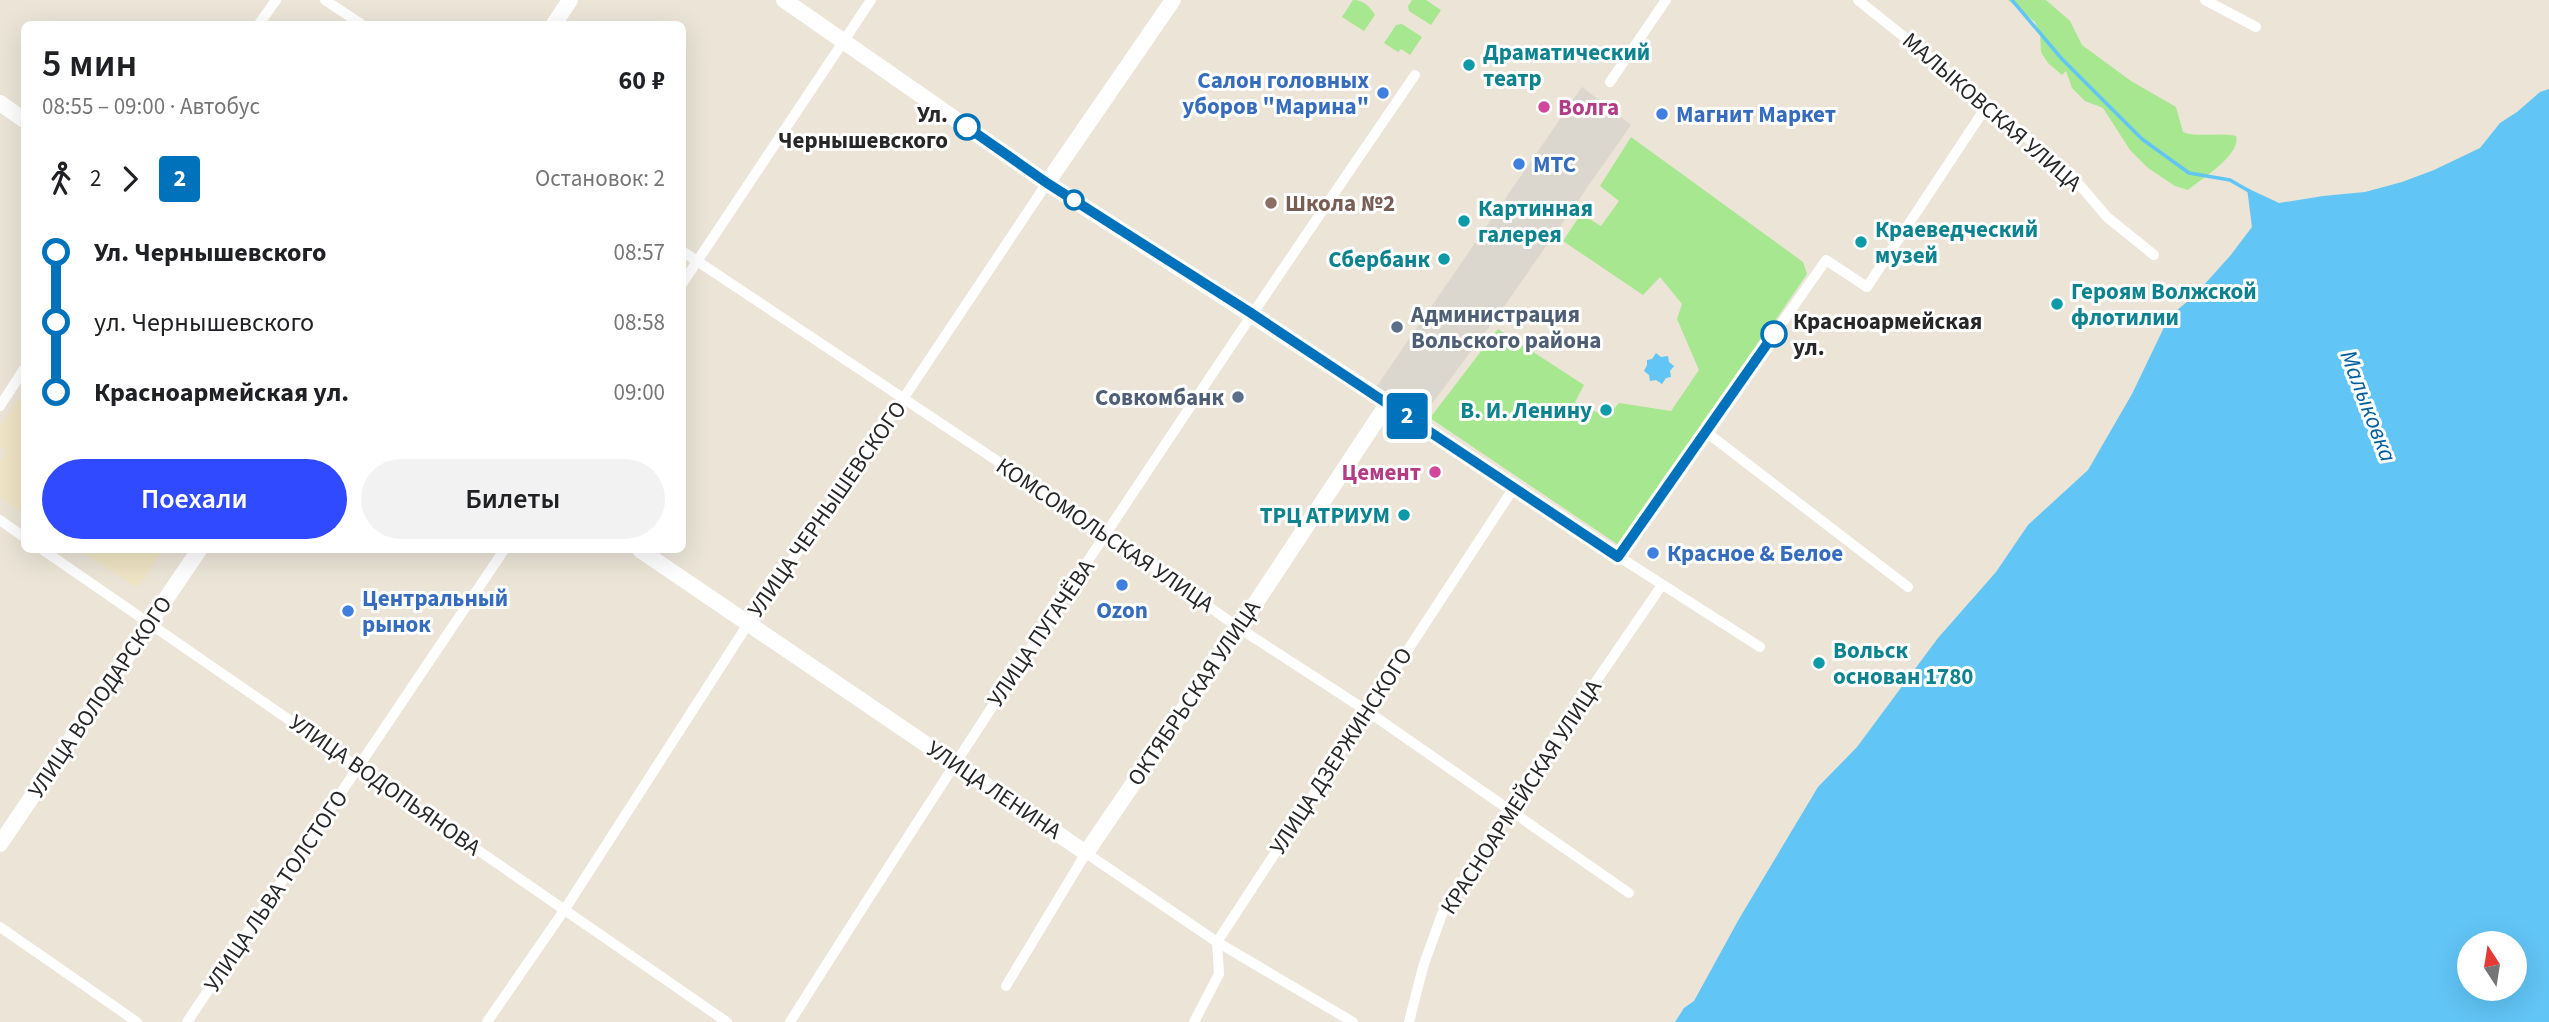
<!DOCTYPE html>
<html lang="ru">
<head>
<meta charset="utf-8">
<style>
	:root { --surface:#fff; --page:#f2f2f2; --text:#202124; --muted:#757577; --accent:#304aff }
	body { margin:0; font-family:"Source Sans 3",sans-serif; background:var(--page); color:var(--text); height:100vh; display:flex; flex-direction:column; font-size:26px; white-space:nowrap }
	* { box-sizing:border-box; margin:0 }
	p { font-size:23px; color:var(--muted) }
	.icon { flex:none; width:38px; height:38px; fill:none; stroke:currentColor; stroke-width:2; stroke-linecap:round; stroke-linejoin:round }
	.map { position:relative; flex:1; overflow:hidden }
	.sheet { position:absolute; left:21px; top:21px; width:665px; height:532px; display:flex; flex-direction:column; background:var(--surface); border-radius:10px; box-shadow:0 7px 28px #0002 }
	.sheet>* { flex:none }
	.badge { padding:0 14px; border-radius:5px; font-size:24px; line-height:46px }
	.needle { width:46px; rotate:348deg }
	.tools { position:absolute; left:2457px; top:931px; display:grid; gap:14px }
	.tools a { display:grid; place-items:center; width:70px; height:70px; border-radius:50%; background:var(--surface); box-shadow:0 7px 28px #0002; font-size:35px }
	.map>.badge { position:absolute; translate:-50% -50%; box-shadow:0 0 0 4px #fff }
	.legs { display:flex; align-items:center; gap:10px; height:77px; padding:0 21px; font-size:23px }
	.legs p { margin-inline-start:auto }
	.head { display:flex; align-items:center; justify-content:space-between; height:119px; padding:0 21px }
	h1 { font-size:38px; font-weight:600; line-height:52px }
	.button { display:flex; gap:14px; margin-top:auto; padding:14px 21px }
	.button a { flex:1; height:80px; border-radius:42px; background:var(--accent); color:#fff; font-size:28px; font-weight:600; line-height:80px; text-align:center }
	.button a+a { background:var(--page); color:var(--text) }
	ul { padding:0 21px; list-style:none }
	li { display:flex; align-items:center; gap:24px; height:70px; font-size:26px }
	li i { display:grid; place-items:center; width:10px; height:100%; margin:0 9px; background:currentColor }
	li i::after { content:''; width:18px; height:18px; margin:-9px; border:5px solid; border-radius:50%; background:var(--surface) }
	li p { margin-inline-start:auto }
	li:first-child i { background:linear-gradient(#0000 50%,currentColor 0) }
	li:last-child i { background:linear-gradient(currentColor 50%,#0000 0) }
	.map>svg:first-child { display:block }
</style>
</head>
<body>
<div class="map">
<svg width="2549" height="1022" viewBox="0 0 2549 1022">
	<rect width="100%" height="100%" fill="#ebe4d7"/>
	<g fill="#efe4c4">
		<polygon points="24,391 24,513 0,497 0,462 7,452 0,447 0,427"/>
		<polygon points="79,550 163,550 138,588"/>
	</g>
	<g fill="#a7e78f">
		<path d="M1353 0C1364 0 1370 7 1375 15L1364 31 1342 17Z"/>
		<polygon points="1412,0 1426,0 1441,10 1431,25 1409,11 1408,6"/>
		<path d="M2008 0H2046L2070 21 2082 45 2131 81 2176 107 2183 132C2196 138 2220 132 2236 136 2241 155 2202 178 2188 190L2175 186 2148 168 2130 150 2103 108 2085 101 2072 88 2066 71 2062 75 2048 63 2041 52 2040 33 2035 22Z"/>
		<polygon points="1402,24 1422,37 1410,55 1401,49 1398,52 1384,43 1396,25"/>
		<polygon points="1631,137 1803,262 1807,274 1622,545 1620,546 1430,418 1498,329 1584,385 1575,402 1607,417 1619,403 1671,411 1699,370 1677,319 1682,304 1660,277 1643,295 1563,241 1581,214 1601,226 1619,201 1600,186"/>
	</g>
	<polygon fill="#dbd7ce" points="1582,87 1631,125 1503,308 1417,424 1372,393"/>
	<g fill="#61c5f6" fill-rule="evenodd">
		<path d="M2549 89V1022H1675L1684 1008 1694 1001 1739 919 1818 787 1857 747 1938 638 1996 572 2028 525 2088 470 2132 394 2169 317 2194 296 2230 256 2252 227 2247 188 2279 203 2323 196 2365 192 2402 182 2434 170 2480 148 2500 123 2517 112 2540 92ZM2515 943V989H2469V943Z"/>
		<polygon points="1656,353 1661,357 1668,356 1669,362 1674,366 1670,371 1671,377 1666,378 1662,384 1656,380 1650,381 1649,375 1644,371 1647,365 1647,360 1652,359"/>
	</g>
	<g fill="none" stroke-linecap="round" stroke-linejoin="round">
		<polyline stroke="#61c5f6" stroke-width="3.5" points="2012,0 2062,59 2142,139 2189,173 2230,180 2249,191"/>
		<g stroke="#fff" stroke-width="10">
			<polyline points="325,0 361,24"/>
			<polyline points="1858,0 1988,104 2072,176 2107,217 2154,255"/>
			<polyline points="2205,0 2256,27"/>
			<polyline points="259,24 276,0"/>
			<polyline points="1610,82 1666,0"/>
			<polyline points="682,251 1107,534 1239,628 1367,711 1629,893"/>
			<polyline points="682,284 871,0"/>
			<polyline points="1388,403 1513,489 1760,647"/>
			<polyline points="0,406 24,369"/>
			<polyline points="1706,432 1908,587"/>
			<polyline points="0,520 24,537"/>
			<polyline points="43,550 727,1022"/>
			<polyline points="1618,557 1826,260 1867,287 1988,104"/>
			<polyline points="0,927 137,1022"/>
			<polyline points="1006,986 1086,853 1217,942 1353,1022"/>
			<polyline points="187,1022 504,550"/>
			<polyline points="487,1022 565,909 748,624 903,399 1047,183"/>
			<path d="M790 1022C992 702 1201 387 1415 75"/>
			<polyline points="1194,1022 1219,974 1217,942 1513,489"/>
			<polyline points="1409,1022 1423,967 1442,914 1508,810 1662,585"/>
		</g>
		<g stroke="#fff" stroke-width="16">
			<polyline points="554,24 570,0"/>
			<polyline points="0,103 24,120"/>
			<polyline points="1047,183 1173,0"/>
			<polyline points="640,550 1086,853 1239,628 1388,403 1047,183 784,0"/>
			<polyline points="0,844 199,550"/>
		</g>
	</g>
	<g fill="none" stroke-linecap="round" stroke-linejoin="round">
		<g stroke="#fff" stroke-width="16">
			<polyline id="line-1" points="967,127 1047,183 1251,313 1618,557 1774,334"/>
		</g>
		<use href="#line-1" stroke="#0072bc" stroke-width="10"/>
	</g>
	<g fill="#0f9aa8" stroke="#fff" stroke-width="2.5">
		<circle cx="1469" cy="65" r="7"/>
		<circle cx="1464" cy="221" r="7"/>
		<circle cx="1861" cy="242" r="7"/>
		<circle cx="1444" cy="259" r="7"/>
		<circle cx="2057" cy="304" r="7"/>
		<circle cx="1606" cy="410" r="7"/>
		<circle cx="1404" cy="515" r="7"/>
		<circle cx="1819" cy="663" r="7"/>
	</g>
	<g fill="#3f7fe0" stroke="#fff" stroke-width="2.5">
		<circle cx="1383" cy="93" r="7"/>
		<circle cx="1662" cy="114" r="7"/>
		<circle cx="1519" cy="164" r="7"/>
		<circle cx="1653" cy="553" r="7"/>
		<circle cx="1122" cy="585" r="7"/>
		<circle cx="348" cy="611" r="7"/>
	</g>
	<g fill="#d1479c" stroke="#fff" stroke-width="2.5">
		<circle cx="1544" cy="107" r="7"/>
		<circle cx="1435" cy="472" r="7"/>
	</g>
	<g fill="#fff" stroke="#0072bc" stroke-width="3.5">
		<circle cx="967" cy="127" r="12"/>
		<circle cx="1074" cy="200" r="9"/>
		<circle cx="1774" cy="334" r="12"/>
	</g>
	<circle fill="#8d6e63" stroke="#fff" stroke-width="2.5" cx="1271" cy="203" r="7"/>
	<g fill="#5c6f8a" stroke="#fff" stroke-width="2.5">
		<circle cx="1397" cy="327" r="7"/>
		<circle cx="1238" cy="397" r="7"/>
	</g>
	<g text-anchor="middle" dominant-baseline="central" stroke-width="6" stroke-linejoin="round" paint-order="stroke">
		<g font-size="23" font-weight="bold" fill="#0d838f" stroke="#fff" text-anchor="start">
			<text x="1483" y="52">Драматический<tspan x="1483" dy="26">театр</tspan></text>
			<text x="1478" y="208">Картинная<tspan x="1478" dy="26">галерея</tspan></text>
			<text x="1875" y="229">Краеведческий<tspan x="1875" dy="26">музей</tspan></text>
			<text x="1430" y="259" text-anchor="end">Сбербанк</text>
			<text x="2071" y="291">Героям Волжской<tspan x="2071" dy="26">флотилии</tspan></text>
			<text x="1592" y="410" text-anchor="end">В. И. Ленину</text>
			<text x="1390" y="515" text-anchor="end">ТРЦ АТРИУМ</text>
			<text x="1833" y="650">Вольск<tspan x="1833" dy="26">основан 1780</tspan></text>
		</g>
		<g font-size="23" font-weight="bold" fill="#366cbe" stroke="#fff" text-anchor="start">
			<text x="1369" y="80" text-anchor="end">Салон головных<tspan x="1369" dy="26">уборов "Марина"</tspan></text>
			<text x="1676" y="114">Магнит Маркет</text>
			<text x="1533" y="164">МТС</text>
			<text x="1667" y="553">Красное &amp; Белое</text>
			<text x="362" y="598">Центральный<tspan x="362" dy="26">рынок</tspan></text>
			<text x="1122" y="610" text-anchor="middle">Ozon</text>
		</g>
		<g font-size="23" font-weight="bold" fill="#b23c85" stroke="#fff" text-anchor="start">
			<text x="1558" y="107">Волга</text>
			<text x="1421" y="472" text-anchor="end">Цемент</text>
		</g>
		<g font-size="23" fill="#272727" stroke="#fff">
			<text transform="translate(1992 112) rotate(41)">МАЛЫКОВСКАЯ УЛИЦА</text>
			<text transform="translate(827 509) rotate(-55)">УЛИЦА ЧЕРНЫШЕВСКОГО</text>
			<text transform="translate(1105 535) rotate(34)">КОМСОМОЛЬСКАЯ УЛИЦА</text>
			<text transform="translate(1041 633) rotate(-56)">УЛИЦА ПУГАЧЁВА</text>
			<text transform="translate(1194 693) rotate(-56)">ОКТЯБРЬСКАЯ УЛИЦА</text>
			<text transform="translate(100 697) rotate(-56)">УЛИЦА ВОЛОДАРСКОГО</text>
			<text transform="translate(1341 751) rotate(-57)">УЛИЦА ДЗЕРЖИНСКОГО</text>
			<text transform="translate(385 785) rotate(35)">УЛИЦА ВОДОПЬЯНОВА</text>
			<text transform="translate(994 790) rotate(34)">УЛИЦА ЛЕНИНА</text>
			<text transform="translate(1521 797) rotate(-57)">КРАСНОАРМЕЙСКАЯ УЛИЦА</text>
			<text transform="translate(276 891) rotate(-56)">УЛИЦА ЛЬВА ТОЛСТОГО</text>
		</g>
		<g font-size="23" font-weight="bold" fill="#272727" stroke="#fff" text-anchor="end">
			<text x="948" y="114">Ул.<tspan x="948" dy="26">Чернышевского</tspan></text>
			<text x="1793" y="321" text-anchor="start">Красноармейская<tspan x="1793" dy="26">ул.</tspan></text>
		</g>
		<g font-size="23" font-weight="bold" fill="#785e54" stroke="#fff" text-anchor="start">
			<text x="1285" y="203">Школа №2</text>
		</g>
		<g font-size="23" font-weight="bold" fill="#4e5e75" stroke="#fff" text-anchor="start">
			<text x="1411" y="314">Администрация<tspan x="1411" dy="26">Вольского района</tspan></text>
			<text x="1224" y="397" text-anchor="end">Совкомбанк</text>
		</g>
		<g font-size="24" font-style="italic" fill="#045f9e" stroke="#fff">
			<text transform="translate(2368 406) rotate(69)">Малыковка</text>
		</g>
	</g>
</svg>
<div class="tools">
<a><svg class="needle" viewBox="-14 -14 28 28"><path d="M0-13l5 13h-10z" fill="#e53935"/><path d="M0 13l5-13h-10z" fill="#757577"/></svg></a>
</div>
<b class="badge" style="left:1407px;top:416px;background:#0072bc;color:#fff">2</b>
<section class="sheet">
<div class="head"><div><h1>5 мин</h1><p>08:55 – 09:00 · Автобус</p></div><b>60 ₽</b></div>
<div class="legs"><svg class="icon" aria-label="walk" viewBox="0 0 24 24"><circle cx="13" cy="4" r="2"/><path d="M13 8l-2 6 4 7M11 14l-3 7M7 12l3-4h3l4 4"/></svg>2<svg class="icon" aria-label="forward" viewBox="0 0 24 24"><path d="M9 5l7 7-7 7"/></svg><b class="badge" style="background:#0072bc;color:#fff">2</b><p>Остановок: 2</p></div>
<ul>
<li><i style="color:#0072bc"></i><b>Ул. Чернышевского</b><p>08:57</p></li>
<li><i style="color:#0072bc"></i><span>ул. Чернышевского</span><p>08:58</p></li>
<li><i style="color:#0072bc"></i><b>Красноармейская ул.</b><p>09:00</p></li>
</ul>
<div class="button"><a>Поехали</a><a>Билеты</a></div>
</section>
</div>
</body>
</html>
